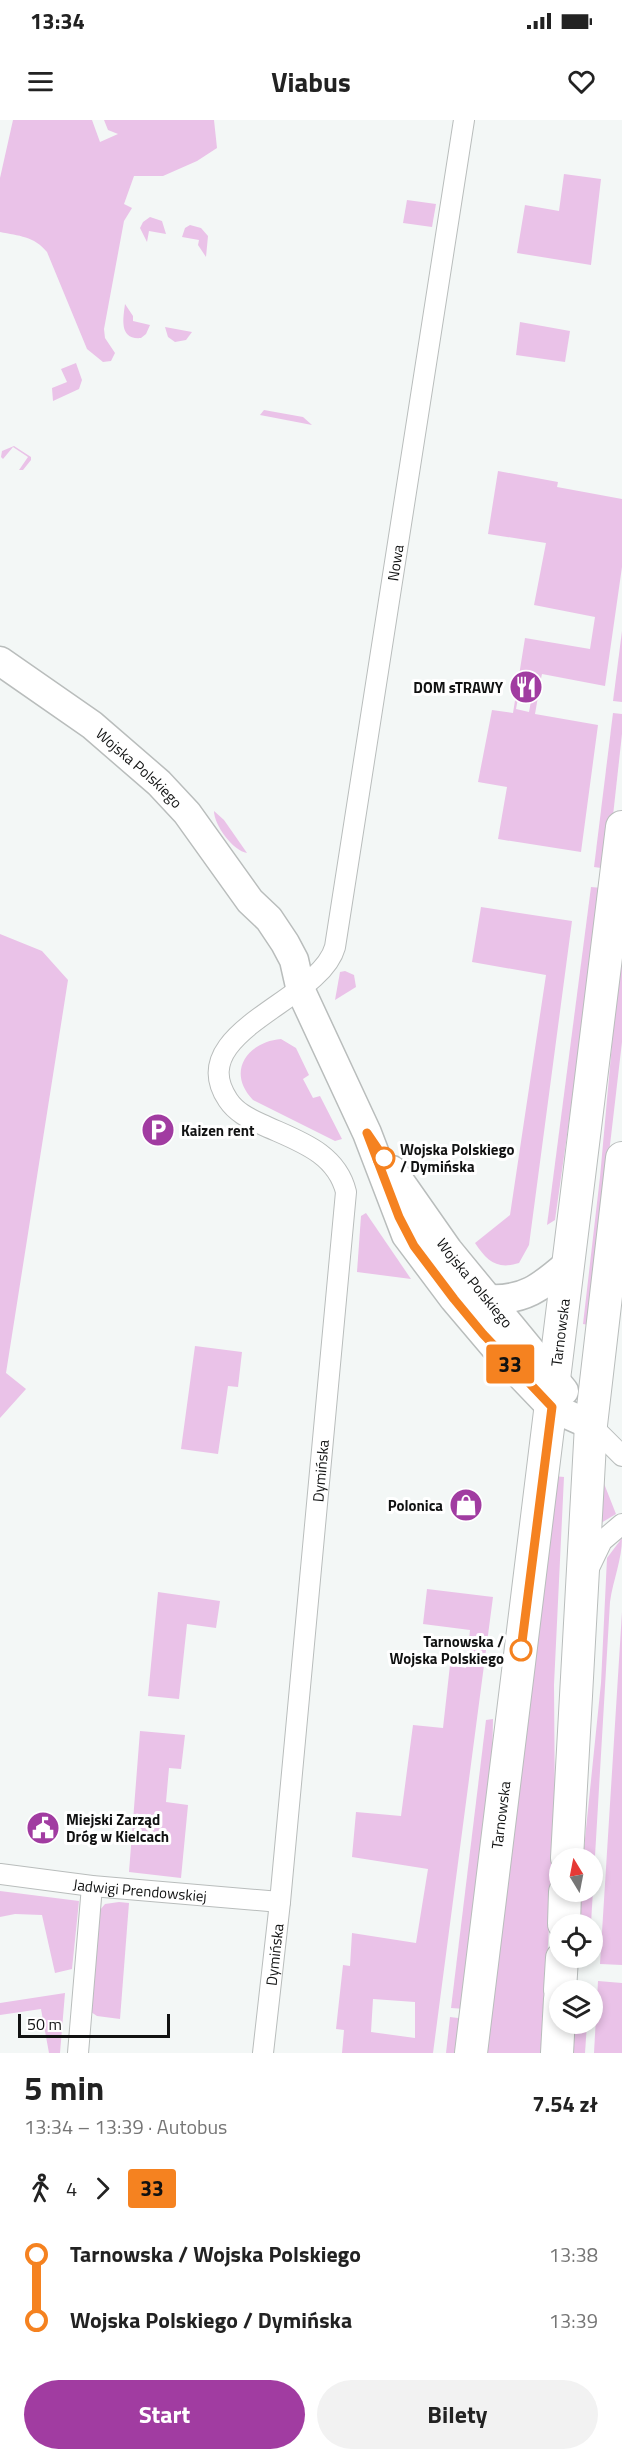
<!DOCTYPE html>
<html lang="pl">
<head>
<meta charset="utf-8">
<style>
	:root { --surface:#fff; --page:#f2f2f2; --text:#222; --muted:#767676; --accent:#a13ca1 }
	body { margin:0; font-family:"Titillium Web",sans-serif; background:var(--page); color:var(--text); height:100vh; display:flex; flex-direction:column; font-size:22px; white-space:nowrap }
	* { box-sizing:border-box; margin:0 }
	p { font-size:20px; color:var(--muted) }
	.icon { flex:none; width:33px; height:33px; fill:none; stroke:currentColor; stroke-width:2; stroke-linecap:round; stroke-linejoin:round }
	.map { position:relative; height:1933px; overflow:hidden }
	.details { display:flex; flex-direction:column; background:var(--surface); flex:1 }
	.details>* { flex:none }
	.badge { padding:0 12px; border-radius:4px; font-size:21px; line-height:39px }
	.needle { width:39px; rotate:350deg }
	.controls { position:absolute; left:549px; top:1728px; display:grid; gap:12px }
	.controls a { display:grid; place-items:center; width:54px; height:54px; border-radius:50%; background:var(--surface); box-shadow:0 3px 9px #0003; font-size:30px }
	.scale { position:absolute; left:18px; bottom:15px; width:152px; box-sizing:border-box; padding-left:6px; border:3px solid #111212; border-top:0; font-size:16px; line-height:21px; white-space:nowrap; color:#111212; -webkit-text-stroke:4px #fff; paint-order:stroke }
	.map>.badge { position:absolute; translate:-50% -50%; box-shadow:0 0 0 3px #fff }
	.legs { display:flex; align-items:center; gap:9px; height:66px; padding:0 24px; font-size:20px }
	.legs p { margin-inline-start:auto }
	.overview { display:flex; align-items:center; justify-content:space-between; height:102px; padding:0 24px }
	h1 { font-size:33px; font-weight:700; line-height:45px }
	.action { display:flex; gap:12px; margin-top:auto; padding:12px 24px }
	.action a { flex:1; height:69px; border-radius:36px; background:var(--accent); color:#fff; font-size:24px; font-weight:700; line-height:69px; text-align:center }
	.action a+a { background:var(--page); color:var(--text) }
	ul { padding:0 24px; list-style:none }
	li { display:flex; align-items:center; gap:21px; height:66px; font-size:22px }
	li i { display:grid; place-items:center; width:9px; height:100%; margin:0 8px; background:currentColor }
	li i::after { content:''; width:15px; height:15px; margin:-8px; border:4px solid; border-radius:50%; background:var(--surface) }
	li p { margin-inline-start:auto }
	li:first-child i { background:linear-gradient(#0000 50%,currentColor 0) }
	li:last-child i { background:linear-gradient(currentColor 50%,#0000 0) }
	.status { display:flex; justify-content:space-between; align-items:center; height:42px; padding:0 30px; background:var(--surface); direction:ltr }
	.status svg { height:16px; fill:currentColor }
	header { display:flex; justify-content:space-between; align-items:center; height:78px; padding:0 24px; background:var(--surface); font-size:27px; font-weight:700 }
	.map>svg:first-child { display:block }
</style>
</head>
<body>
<div class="status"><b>13:34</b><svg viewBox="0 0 49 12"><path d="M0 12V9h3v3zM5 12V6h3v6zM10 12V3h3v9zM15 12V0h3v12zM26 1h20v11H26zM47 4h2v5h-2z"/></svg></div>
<header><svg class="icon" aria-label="menu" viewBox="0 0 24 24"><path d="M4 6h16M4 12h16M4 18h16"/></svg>Viabus<svg class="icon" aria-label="heart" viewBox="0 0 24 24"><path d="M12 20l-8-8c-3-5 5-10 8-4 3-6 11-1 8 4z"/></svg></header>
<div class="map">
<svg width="622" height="1933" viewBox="0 0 622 1933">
	<rect width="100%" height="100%" fill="#f3f7f6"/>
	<g fill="#eac2e8" fill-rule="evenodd">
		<path d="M13 0H92L100 22 118 14 108 10 104 0H214L217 28 197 41 163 56H134L124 84 132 88 124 101 104 209 105 218 115 233 111 241 103 242 87 229 47 132C34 116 19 116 0 112V58Z"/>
		<polygon points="564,54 601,59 591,145 517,133 525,85 559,91"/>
		<polygon points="407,80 436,84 432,107 403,103"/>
		<polygon points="150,97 162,101 166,114 149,111 147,122 140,108 143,102"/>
		<polygon points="190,105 201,108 208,116 206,137 198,125 199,120 182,117 185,108"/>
		<path d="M125 184 133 196V201L150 205 146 214 141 218C119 220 123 199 125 184Z"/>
		<polygon points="520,202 570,211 565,242 516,235"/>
		<polygon points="165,207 192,212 186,220 175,222 168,217"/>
		<polygon points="76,243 82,260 79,269 53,281 52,268 67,262 61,249"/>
		<polygon points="264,290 303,297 312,305 260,295"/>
		<polygon points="14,326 31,337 31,340 23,350 19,350 28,337 13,327 3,339 1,337 2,331"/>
		<polygon points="498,351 558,362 557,367 622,379 622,447 605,566 542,554 539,568 533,567 535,554 523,551 516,589 529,592 533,570 539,571 535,594 598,605 581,732 498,719 507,667 478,662 492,590 513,593 525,518 590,529 595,497 534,485 546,423 488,414"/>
		<polygon points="622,511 622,582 613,581"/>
		<polygon points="613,593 622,594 622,614 608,741 601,748 594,747"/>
		<path d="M214 691 224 700 247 733C233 731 214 705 214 691Z"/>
		<polygon points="591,767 602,768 555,1100 547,1105"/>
		<path d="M481 787 572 801 529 1125 519 1143C497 1150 487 1141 475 1123L510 1095 546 855 472 842Z"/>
		<polygon points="622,813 622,922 589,1205 583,1204 600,1057"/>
		<polygon points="0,814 42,831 68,860 6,1253 26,1269 0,1298"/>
		<polygon points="345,851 354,855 356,867 335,880 340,852"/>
		<path d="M281 919 296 928 309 955 303 959 313 978 320 976 342 1019 335 1021 253 980C226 952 247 922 281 919Z"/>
		<polygon points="366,1093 411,1159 357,1152 361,1096"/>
		<polygon points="195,1226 242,1232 238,1267 228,1266 218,1334 181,1329"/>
		<polygon points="554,1356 564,1357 554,1565 555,1697 542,1933 483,1933"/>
		<polygon points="603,1361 616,1394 601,1403"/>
		<path d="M622 1418C622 1440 613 1460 610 1482L591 1804H579L581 1772H592V1738H583L601 1563 607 1438Z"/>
		<path d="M427 1469 493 1477 433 1933H342L344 1910 336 1909 343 1845 350 1846 352 1813 416 1823 428 1749 352 1737 356 1692 401 1696 413 1605 443 1608 450 1545 466 1548 470 1510 423 1504ZM373 1879 415 1882V1918L371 1912Z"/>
		<polygon points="158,1472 220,1481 216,1508 187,1504 179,1579 148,1576"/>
		<polygon points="622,1492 622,1845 600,1844"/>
		<polygon points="493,1599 492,1650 465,1889 451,1888 486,1600"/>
		<polygon points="140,1611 185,1615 181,1649 169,1648 166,1682 188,1685 181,1758 129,1752"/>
		<polygon points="0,1771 79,1781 72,1849 55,1853 42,1795 15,1794 0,1797"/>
		<polygon points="119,1782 129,1783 120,1899 97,1896 91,1892 100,1790 105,1784"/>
		<polygon points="598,1861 622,1863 622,1933 594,1933"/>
		<polygon points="65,1873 60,1933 49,1933 41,1889 0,1895 0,1883"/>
		<polygon points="450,1897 466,1899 461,1933 446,1933"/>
		<polygon points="573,1904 587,1904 585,1933 572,1933"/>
	</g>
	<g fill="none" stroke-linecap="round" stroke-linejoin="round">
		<g stroke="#b9bdbc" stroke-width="22">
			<g id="street">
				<polyline points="591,1305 622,1336"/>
				<polyline points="589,1448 602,1421 622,1404"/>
				<path id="s1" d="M0 1754 92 1766 280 1782"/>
				<polyline points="78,1933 92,1766"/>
				<path id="s2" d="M263 1933 280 1782 346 1072C336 1031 295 1020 261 1004 248 998 236 992 228 980 182 911 320 882 335 827L464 0"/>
			</g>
		</g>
		<g stroke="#b9bdbc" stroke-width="31">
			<g id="secondary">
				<path id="s3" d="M0 541 92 605 159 663 187 693 250 781 269 799 285 823 294 840 301 871 367 1013 406 1115 454 1179 504 1238 551 1287 591 1305"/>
				<path id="s4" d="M392 1050 448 1130 564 1271"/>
				<path d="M488 1179C526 1181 542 1166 569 1143"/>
			</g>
		</g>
		<g stroke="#b9bdbc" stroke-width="34">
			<g id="primary">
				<polyline points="567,1738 591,1305 622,1038"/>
				<polyline points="564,1804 565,1772"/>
				<polyline points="560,1870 562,1838"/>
				<path id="s5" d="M471 1933 622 707"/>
				<polyline points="557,1933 560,1879"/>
			</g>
		</g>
		<use href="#street" stroke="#fff" stroke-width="20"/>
		<use href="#secondary" stroke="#fff" stroke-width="28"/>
		<use href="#primary" stroke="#fff" stroke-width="32"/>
	</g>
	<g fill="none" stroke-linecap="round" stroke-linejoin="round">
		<g stroke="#fff" stroke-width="14">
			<polyline id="line-1" points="384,1038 367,1013 399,1097 414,1126 454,1179 483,1214 552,1287 521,1530"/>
		</g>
		<use href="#line-1" stroke="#f58220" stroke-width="9"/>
	</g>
	<defs>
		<g id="restaurant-disc" transform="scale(1.725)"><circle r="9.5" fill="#a13ca1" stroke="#fff"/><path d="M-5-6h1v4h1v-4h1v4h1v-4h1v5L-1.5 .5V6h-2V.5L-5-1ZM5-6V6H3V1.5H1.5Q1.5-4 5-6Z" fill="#fff"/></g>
		<g id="parking-disc" transform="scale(1.725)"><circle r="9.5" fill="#a13ca1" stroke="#fff"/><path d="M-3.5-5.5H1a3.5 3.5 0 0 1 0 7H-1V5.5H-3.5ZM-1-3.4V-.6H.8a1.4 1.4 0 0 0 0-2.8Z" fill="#fff"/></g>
		<g id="shop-disc" transform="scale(1.725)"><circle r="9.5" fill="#a13ca1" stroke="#fff"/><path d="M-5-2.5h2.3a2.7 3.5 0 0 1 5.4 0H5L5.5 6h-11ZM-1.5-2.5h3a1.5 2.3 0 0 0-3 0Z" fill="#fff"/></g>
		<g id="civic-disc" transform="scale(1.725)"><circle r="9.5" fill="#a13ca1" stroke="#fff"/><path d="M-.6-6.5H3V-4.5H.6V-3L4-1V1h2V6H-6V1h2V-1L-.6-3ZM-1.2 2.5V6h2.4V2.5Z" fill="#fff"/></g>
	</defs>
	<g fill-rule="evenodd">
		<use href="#restaurant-disc" x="526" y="567"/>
		<use href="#parking-disc" x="158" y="1010"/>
		<use href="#shop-disc" x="466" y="1385"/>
		<use href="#civic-disc" x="43" y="1708"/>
	</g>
	<g fill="#fff" stroke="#f58220" stroke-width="3">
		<circle cx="384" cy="1038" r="10"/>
		<circle cx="521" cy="1530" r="10"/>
	</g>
	<g text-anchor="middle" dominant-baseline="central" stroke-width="6" stroke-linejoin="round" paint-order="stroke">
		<g font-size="15" fill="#111212" stroke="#fff">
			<text stroke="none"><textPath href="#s2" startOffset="1614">Nowa</textPath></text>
			<text stroke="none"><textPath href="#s3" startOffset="176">Wojska Polskiego</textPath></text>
			<text stroke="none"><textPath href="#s4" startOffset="140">Wojska Polskiego</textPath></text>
			<text stroke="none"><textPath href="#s5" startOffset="726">Tarnowska</textPath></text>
			<text stroke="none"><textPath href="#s2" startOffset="585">Dymińska</textPath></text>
			<text stroke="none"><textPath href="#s5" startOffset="240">Tarnowska</textPath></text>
			<text stroke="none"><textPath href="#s1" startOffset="141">Jadwigi Prendowskiej</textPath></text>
			<text stroke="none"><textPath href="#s2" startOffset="99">Dymińska</textPath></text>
		</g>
		<g font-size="15" font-weight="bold" fill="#111212" stroke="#fff" text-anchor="end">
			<text x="503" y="567">DOM sTRAWY</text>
			<text x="181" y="1010" text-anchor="start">Kaizen rent</text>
			<text x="443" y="1385">Polonica</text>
			<text x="66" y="1699" text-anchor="start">Miejski Zarząd<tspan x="66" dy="17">Dróg w Kielcach</tspan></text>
		</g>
		<g font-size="15" font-weight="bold" fill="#111212" stroke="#fff" text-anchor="start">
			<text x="400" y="1029">Wojska Polskiego<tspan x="400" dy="17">/ Dymińska</tspan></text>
			<text x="504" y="1521" text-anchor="end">Tarnowska /<tspan x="504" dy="17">Wojska Polskiego</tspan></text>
		</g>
	</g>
</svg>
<div class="controls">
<a><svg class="needle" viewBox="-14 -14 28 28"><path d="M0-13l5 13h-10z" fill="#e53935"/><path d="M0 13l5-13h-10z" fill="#767676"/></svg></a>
<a><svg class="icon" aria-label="locate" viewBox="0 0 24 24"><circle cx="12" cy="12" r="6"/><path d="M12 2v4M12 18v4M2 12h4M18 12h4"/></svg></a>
<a><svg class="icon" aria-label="layers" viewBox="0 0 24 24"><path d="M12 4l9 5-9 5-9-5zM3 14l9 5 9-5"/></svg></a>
</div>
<div class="scale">50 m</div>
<b class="badge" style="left:510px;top:1244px;background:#f58220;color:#111">33</b>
</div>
<section class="details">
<div class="overview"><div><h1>5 min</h1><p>13:34 – 13:39 · Autobus</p></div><b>7.54 zł</b></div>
<div class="legs"><svg class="icon" aria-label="walk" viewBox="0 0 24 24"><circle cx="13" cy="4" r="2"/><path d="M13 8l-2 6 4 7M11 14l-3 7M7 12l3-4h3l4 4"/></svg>4<svg class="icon" aria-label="forward" viewBox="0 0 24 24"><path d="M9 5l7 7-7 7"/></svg><b class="badge" style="background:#f58220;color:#111">33</b></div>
<ul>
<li><i style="color:#f58220"></i><b>Tarnowska / Wojska Polskiego</b><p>13:38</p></li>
<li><i style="color:#f58220"></i><b>Wojska Polskiego / Dymińska</b><p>13:39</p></li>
</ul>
<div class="action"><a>Start</a><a>Bilety</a></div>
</section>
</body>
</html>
